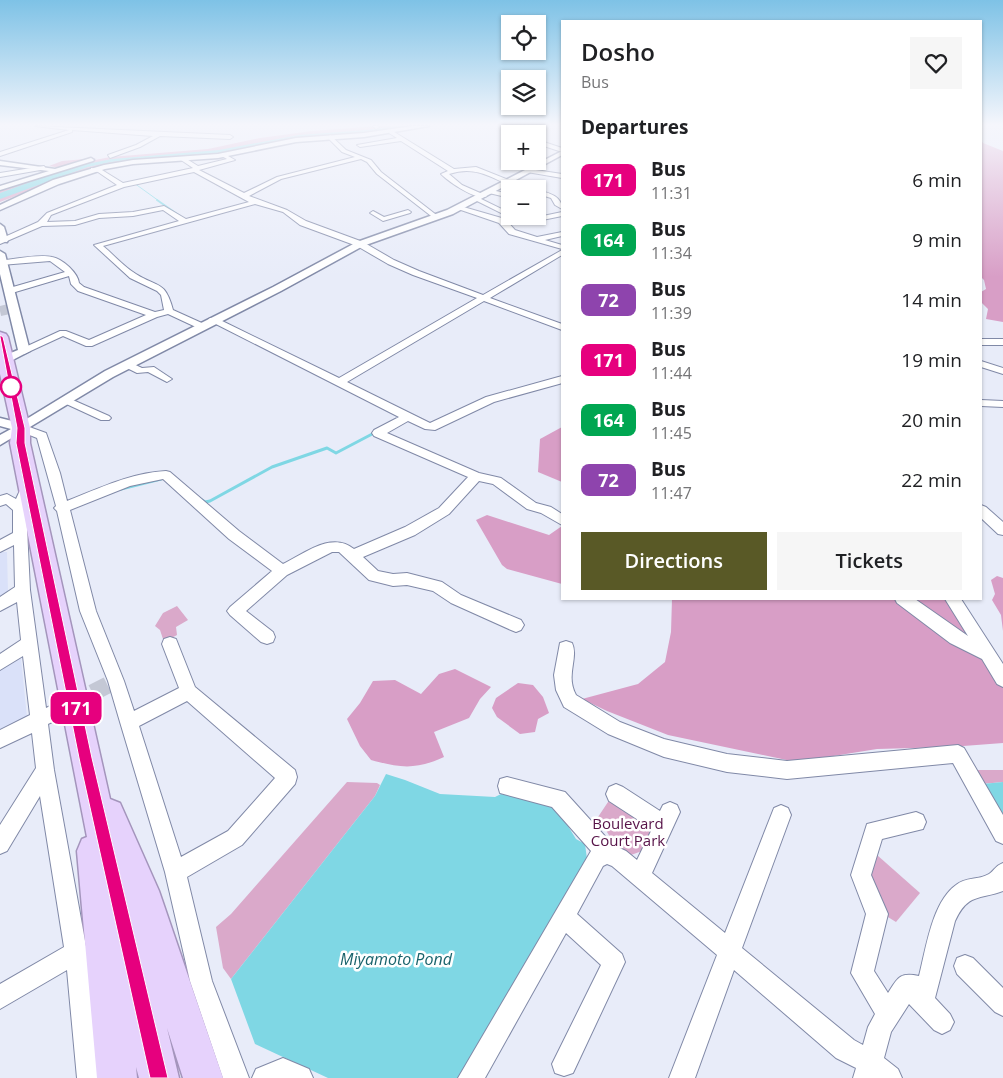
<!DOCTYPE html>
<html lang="en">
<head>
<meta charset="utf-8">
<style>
	:root { --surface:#fff; --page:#f6f6f6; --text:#202124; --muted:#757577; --accent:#595926 }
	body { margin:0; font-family:"Open Sans",sans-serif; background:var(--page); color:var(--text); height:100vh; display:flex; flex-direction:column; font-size:19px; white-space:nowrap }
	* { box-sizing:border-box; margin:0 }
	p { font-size:16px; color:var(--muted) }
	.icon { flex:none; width:28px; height:28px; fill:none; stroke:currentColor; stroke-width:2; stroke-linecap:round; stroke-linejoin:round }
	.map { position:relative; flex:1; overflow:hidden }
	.details { position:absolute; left:561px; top:20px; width:421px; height:580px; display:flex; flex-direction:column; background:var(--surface); border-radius:0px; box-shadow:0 1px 4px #0004 }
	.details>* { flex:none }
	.badge { padding:0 10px; border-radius:8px; font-size:18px; line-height:32px }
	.controls { position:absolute; left:501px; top:15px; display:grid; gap:10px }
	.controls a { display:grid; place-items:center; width:45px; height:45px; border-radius:0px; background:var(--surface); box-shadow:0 1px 4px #0004; font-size:25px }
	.map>.badge { position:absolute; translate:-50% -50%; box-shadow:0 0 0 2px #fff }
	h2 { padding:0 20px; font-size:19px; line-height:45px }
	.round { display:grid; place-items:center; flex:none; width:52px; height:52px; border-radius:0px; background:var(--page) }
	.head { display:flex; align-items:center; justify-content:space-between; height:85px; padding:0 20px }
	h1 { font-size:24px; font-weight:600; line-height:38px }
	.button { display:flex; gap:10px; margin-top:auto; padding:10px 20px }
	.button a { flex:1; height:58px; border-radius:0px; background:var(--accent); color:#fff; font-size:20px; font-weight:600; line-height:58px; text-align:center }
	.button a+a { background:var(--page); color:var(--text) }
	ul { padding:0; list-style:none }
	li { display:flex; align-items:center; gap:15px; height:60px; padding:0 20px }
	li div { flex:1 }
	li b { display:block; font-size:19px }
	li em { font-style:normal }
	li .badge { min-width:55px; font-weight:700; text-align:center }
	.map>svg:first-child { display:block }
</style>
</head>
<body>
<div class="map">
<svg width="1003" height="1078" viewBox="0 0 1003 1078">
	<rect width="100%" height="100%" fill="#e8ecf9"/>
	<g fill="#dae1f9">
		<polygon points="0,552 7,552 8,592 0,600"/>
		<polygon points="14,658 21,658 27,717 0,736 0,667"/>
	</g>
	<g fill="#daa9ca">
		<polygon points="378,126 423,126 409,129 305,138 204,158 118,163 74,174 0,202 0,189 60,168 49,166 62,161 97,158 65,166 110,157 208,149 260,138 312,131"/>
		<polygon points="177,606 188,620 176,627 177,635 164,642 160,630 155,626 163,613"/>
		<polygon points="974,770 1003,770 1003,782 982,784"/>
		<polygon points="347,782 377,783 380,785 375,796 231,979 223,968 216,927 231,914"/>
		<polygon points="610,799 647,821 650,833 642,851 631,855 608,840 610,837 598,817"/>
		<polygon points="877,855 920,893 896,922 883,914 868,877"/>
	</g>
	<g fill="#d89ec6">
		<polygon points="981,140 983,143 1003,151 1003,322 986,319 988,309 981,302 981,292 986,289 984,280 981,277"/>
		<polygon points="562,427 562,482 538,472 540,439"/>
		<polygon points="487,515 549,535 562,526 562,584 507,569 502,565 476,520"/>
		<polygon points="997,576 1003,578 1003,631 1001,615 992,600 995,594 991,580"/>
		<polygon points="672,599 946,599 1003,687 1003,743 950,747 877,749 796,762 668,735 607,711 582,699 638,684 665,662 671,632"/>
		<path d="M455 669 491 687 480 699 469 718 434 732 444 757C415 770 401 768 371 760L360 746 347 719 360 703 373 681 395 680 421 694 439 674Z"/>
		<polygon points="518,683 533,685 543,697 549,713 538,719 535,732 520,734 497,717 492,708 496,698"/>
	</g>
	<g fill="#7fd7e4">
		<polygon points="397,126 413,126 369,132 299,137 201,156 147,158 111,162 88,167 0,199 0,193 71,167 112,159 219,150 299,135 367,130"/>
		<polygon points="386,774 405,780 440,794 495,797 501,794 555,805 576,839 585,844 587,859 460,1078 328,1078 255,1044 231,979 375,796"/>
		<polygon points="1003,782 1003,822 982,784"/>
	</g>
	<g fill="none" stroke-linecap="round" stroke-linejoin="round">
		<polyline stroke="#7fd7e4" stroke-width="1" points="134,183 159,201"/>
		<polyline stroke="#7fd7e4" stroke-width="2" points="157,200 180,216"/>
		<g stroke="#7fd7e4" stroke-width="3">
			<polyline points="121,489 161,479"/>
			<polyline points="202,500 205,502 210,501 272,467 327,448 336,453 376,432"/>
		</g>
		<polyline stroke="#c4c8d5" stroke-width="10" stroke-dasharray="10 5" stroke-linecap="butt" points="0,311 9,309"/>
		<polyline stroke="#c4c8d5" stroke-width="17" stroke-dasharray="17 8" stroke-linecap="butt" points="70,704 108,685"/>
		<g stroke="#8089a7" stroke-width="2">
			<g id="minor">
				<polygon points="35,126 230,135 233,137 230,139 160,136 140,147 110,158 108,155 136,145 153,136 72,130 72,132 0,156 0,152 69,130"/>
				<polygon points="373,126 378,126 379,127 376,129"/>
				<polygon points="502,126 508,126 521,134 515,134"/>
				<path d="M391 130 454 169 476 167 531 189C499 189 485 162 449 174L462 185 487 196C478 202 449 182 441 174L448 171 401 141 360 147 357 145 397 138 389 133Z"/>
				<path d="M330 135 346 150 371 160 381 172 439 217V219H435L377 174 367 162 361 159 281 179 249 196 287 210 306 221 363 242 394 260 419 271 483 295 562 250V255L490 298 562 324V330L484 301 347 382 430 423 486 397 562 376V383L559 384 494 402 435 430 425 429 408 421 387 433 479 473 501 478 536 503 551 507 562 514V525L541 513 527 509 493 484 479 481 449 514 415 535 363 557 378 571 393 574 407 573 442 582 461 595 521 620 524 625 521 630 516 632 511 630 451 603 433 591 407 585 393 586 369 580 339 552H332L287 575 246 611 273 632 275 637 273 642 267 644 261 642 230 615 227 611 230 607 272 571 229 539 163 479 130 486 70 510 96 611 124 681 134 711 179 688 162 644 164 639 170 637 176 639 195 687 295 770 297 777 295 784 242 845 187 877 212 981 249 1078H223L190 981 165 872 120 722 108 681 80 611 57 511 54 508 56 506 37 438 17 430 15 428 21 424 46 433 60 473 67 501C100 488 130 473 166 471L170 472 239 531 283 564C305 553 332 531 354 549L405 527 439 508 468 477 374 436 372 433 374 430 399 417 208 320 210 318H216L339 378 477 298 413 275 388 264 357 246 300 225 283 212 255 204 103 246C114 255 124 267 136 274 158 288 165 280 173 310L204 324V328H198L168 314 157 317 92 346H86L63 336 24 354 19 351 21 349 60 331H66L89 340 146 315 78 291 71 284 69 276 12 293H6V289L65 272 50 261 1 265 0 261C14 259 39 254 52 257 63 259 78 273 79 283L84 287 155 312 164 310 161 295 157 291 130 278 94 245 179 221 163 210 133 216 99 218 75 225 42 226 0 244V239L38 222 47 213 117 185 98 172 91 170V168L102 170 123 183 193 168 181 160V158H185L198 166 227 159 220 155 223 153 235 160 199 170 244 193 277 177 355 157 342 152 328 138ZM194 172 249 202 186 219 164 206 133 212 99 214 75 221 47 222 51 215 124 187ZM187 701 275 778 228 831 181 857 139 726Z"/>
				<polygon points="538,140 562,148 562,152 538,144"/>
				<polygon points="44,166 46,169 0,177 0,173"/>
				<polygon points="529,169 562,174 562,178 527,172"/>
				<polygon points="491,190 510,194 510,198 489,193 489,191"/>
				<path d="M538 190C549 193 562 196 562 209L555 205 551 198 538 194Z"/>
				<polygon points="477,197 510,213 510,216 517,216 524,220 562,212 562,216 523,224 475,200 474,199"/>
				<polygon points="460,206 505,219 515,230 537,237 562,232 562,236 545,240 562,245 562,249 509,234 499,223 458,209 458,207"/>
				<polygon points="408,210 411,212 410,213 383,221 370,213 373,211 384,217"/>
				<rect x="981" y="339" width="22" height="6"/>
				<polygon points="127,361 142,368 154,367 172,379 167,382 148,372 137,373 123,366 122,364"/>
				<polygon points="981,361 1003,368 1003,374 981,367"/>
				<polygon points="66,397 109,416 111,418 109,420 101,420 62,402 61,400"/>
				<polygon points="981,400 1003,401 1003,407 981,406"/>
				<polygon points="28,481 34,485 26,508 30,590 46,708 65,699 71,701 74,707 71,713 48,724 54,770 87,952 103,1078 77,1078 67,970 0,1009 0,984 64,947 40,796 7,851 0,854 0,825 36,768 32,733 0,748 0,730 30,715 23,656 0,670 0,654 21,640 17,602 0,611 0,597 15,587 14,545 0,552 0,540 13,533 13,510 6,504 0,506 0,496 7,494 16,499 24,482"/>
				<polygon points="981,505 986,507 1003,522 1003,535 998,534 981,518"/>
				<polygon points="895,599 915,599 968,636 945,599 961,599 1003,664 1003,687 997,684 982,659 950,643 897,603"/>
				<path d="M566 641 572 643C579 658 565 675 576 695L620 722 664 739 727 754 787 761 958 745 964 748 1003 815V844L996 841 953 763 787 779 727 772 664 757 608 734 564 707 556 690 554 675 560 643Z"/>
				<path d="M507 777 565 792 613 845 626 851 637 860 652 829 609 801 606 794 609 787 616 784 623 787 660 811 663 805 670 802 677 805 680 812 652 873 725 933 774 808 781 805 788 808 791 815 742 948 854 1040 863 1045 868 1027 875 1014 851 973 866 914 851 875 867 824 916 812 923 815 926 822 923 829 882 839 871 875 888 914 874 971 888 993C898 977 900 972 919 976 926 949 932 902 956 885 965 877 979 880 989 874 994 871 995 866 1003 863V891C979 900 968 893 955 921L935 998 950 1014 954 1022 950 1030 942 1034 934 1030 909 1004 891 1032 884 1058 898 1069 902 1078H853L856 1068 836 1058 734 970 695 1078H669L717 955 612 866 607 864 603 866 577 914 622 954 625 962 573 1073 564 1076 555 1073 552 1064 601 965 566 933 485 1078H458L591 851 552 807 500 793 498 786 500 779Z"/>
				<polygon points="965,955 973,958 1003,988 1003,1016 995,1012 957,974 954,966 957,958"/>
				<polygon points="283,1058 309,1069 313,1078 252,1078 256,1069"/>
			</g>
		</g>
		<g stroke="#8089a7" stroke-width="3">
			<g id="tertiary">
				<polygon points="413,126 429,126 364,137 296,142 218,158 133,164 105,169 59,184 0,210 0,205 53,180 104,165 133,160 218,154 296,138 364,133"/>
				<polygon points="562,151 562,155 453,214 363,246 281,291 113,377 0,445 0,435 11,429 0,426 0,418 20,423 105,371 273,287 357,242 447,210"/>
				<polygon points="91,158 94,160 93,161 0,190 0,186 49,171 0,165 0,161 55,169"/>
				<polygon points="0,224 4,227 8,240 7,242 0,241"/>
				<polygon points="0,251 5,254 30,351 5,364 1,363 1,357 18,350 0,274"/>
			</g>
		</g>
		<g stroke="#a495bc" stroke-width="3">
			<polygon id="trunk" points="0,332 6,334 8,337 30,428 30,443 110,799 120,803 159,891 223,1078 183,1078 167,1028 179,1078 139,1078 136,1067 137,1078 97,1078 77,851 82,839 87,837 10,443 12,428 0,374"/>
		</g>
		<use href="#minor" fill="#fff" fill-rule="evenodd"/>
		<use href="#tertiary" fill="#fff" fill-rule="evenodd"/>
		<use href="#trunk" fill="#e6d2fc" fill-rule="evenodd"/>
	</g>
	<linearGradient id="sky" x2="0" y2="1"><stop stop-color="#7ec2e6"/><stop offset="0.45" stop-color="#f5f6fc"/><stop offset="1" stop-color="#f5f6fc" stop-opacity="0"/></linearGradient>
	<rect width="1003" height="277" fill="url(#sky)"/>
	<polygon fill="#e6007e" stroke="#fff" points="0,335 3,337 25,428 25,443 92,758 168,1078 150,1078 79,758 16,443 17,428 0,337"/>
	<circle fill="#fff" stroke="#e6007e" stroke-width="2.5" cx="11" cy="387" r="10"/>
	<g text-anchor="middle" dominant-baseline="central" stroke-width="5" stroke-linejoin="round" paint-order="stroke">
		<g font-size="15" fill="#571348" stroke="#fff">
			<text x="628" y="823">Boulevard<tspan x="628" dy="17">Court Park</tspan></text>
		</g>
		<g font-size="16" font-style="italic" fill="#19636c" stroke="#fff">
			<text x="396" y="959">Miyamoto Pond</text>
		</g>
	</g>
</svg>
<div class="controls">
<a><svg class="icon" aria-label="locate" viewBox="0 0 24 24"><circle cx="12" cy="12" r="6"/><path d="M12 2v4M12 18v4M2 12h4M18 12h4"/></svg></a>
<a><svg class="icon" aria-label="layers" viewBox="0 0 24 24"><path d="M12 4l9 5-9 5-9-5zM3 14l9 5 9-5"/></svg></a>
<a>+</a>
<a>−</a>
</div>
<b class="badge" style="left:76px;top:708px;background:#e6007e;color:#fff">171</b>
<section class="details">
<div class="head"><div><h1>Dosho</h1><p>Bus</p></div><a class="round"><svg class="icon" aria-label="heart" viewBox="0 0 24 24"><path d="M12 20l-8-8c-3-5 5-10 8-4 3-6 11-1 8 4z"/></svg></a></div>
<h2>Departures</h2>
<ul>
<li><span class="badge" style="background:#e6007e;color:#fff">171</span><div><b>Bus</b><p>11:31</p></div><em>6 min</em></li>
<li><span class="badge" style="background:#00a651;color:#fff">164</span><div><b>Bus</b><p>11:34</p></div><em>9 min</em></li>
<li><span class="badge" style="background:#8e44ad;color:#fff">72</span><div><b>Bus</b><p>11:39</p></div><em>14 min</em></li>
<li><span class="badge" style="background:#e6007e;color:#fff">171</span><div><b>Bus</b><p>11:44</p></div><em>19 min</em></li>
<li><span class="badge" style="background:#00a651;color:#fff">164</span><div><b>Bus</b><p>11:45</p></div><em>20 min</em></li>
<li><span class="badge" style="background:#8e44ad;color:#fff">72</span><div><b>Bus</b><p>11:47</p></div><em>22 min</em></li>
</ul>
<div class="button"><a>Directions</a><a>Tickets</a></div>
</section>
</div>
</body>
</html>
